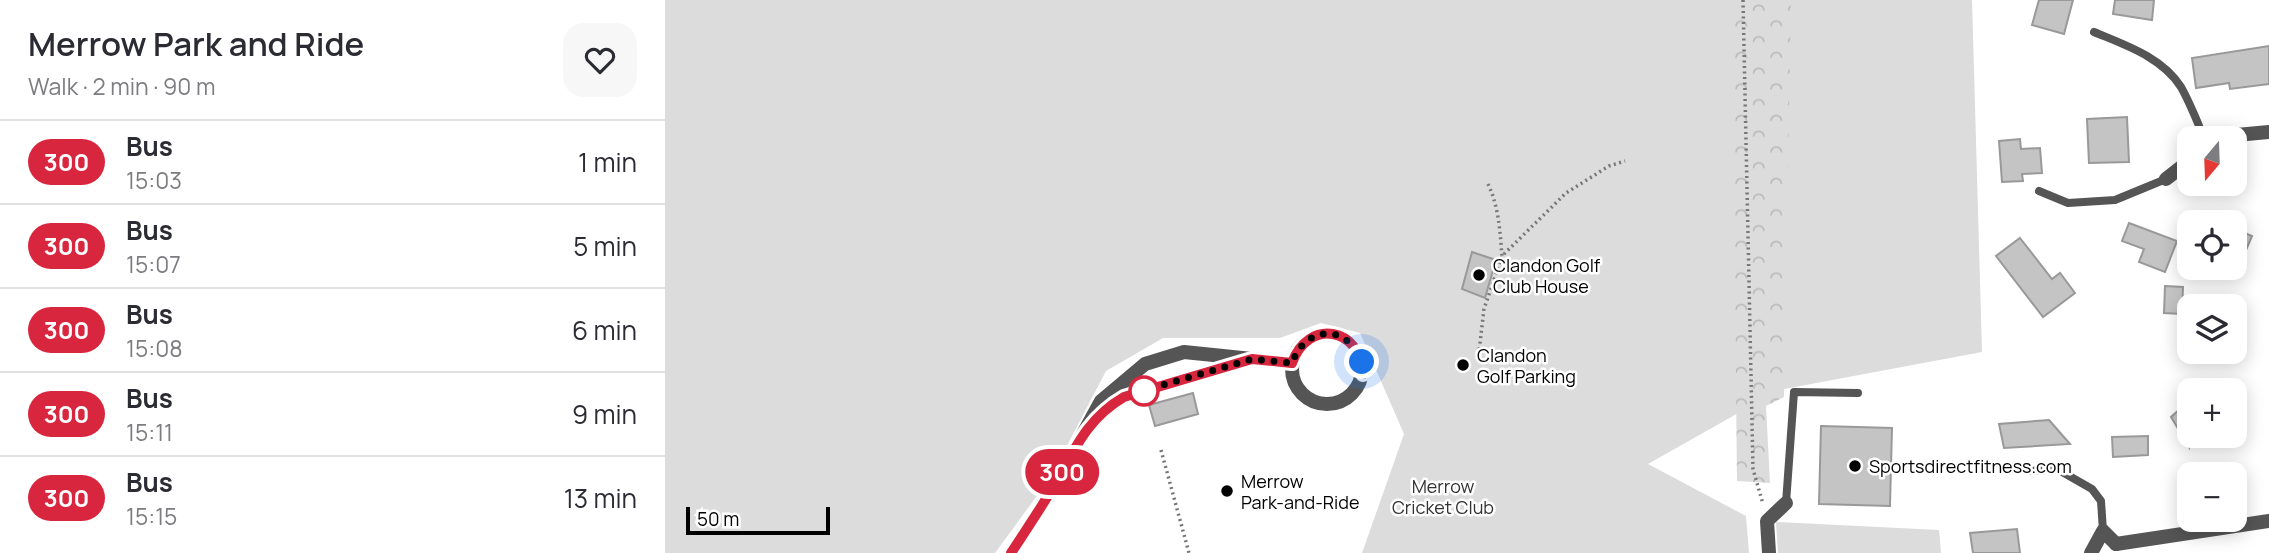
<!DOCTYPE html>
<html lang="en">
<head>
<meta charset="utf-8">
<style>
	:root { --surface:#fff; --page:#f7f7f7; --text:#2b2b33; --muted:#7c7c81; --line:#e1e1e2 }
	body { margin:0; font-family:Manrope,sans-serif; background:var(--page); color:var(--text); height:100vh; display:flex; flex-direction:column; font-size:26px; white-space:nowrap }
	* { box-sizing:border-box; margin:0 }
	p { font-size:23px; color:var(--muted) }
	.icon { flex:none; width:38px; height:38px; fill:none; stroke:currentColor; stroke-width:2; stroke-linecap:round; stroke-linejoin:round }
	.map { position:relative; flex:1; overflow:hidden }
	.drawer { display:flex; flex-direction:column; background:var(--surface); width:665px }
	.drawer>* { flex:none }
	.badge { padding:0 14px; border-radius:23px; font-size:24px; line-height:46px }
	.needle { width:46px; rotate:199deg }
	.fabs { position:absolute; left:1512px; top:126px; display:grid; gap:14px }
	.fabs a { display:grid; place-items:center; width:70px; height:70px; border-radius:14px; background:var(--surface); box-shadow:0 4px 18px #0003; font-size:35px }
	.scale { position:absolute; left:21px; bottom:18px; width:144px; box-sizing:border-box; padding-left:7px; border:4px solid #000; border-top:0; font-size:19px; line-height:24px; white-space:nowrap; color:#000; -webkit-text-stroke:5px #fff; paint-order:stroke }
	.you { position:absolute; width:35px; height:35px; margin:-18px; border:5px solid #fff; border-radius:50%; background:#1a73e8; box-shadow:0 0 0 10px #1a73e833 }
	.map>.badge { position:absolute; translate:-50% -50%; box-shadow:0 0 0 4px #fff }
	.round { display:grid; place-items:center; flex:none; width:74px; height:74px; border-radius:21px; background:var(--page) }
	.head { display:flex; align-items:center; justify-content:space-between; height:119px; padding:0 28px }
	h1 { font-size:33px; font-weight:600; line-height:52px }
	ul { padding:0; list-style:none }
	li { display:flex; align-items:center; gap:21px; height:84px; padding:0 28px; border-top:2px solid var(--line) }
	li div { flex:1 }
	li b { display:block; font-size:26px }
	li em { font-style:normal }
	li .badge { min-width:77px; font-weight:700; text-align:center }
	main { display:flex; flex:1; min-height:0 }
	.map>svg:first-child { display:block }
</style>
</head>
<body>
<main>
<section class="drawer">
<div class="head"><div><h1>Merrow Park and Ride</h1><p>Walk · 2 min · 90 m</p></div><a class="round"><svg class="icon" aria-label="heart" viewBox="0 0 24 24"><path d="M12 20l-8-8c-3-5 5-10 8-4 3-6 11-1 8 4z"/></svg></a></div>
<ul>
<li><span class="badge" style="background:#d7263d;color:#fff">300</span><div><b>Bus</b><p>15:03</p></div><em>1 min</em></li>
<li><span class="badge" style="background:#d7263d;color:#fff">300</span><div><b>Bus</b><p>15:07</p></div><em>5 min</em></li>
<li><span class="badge" style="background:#d7263d;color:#fff">300</span><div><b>Bus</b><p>15:08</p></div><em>6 min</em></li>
<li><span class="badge" style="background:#d7263d;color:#fff">300</span><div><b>Bus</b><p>15:11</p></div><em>9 min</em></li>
<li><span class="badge" style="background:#d7263d;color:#fff">300</span><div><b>Bus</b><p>15:15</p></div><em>13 min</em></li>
</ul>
</section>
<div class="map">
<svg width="1604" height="553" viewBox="0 0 1604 553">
	<defs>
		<pattern id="forest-crowns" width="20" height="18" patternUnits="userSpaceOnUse" patternTransform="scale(1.75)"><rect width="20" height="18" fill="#dcdcdc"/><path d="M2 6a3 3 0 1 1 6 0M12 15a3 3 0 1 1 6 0" fill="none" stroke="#bbb"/></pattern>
	</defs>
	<rect width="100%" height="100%" fill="#fff"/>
	<g fill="#dcdcdc">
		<polygon points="0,0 1307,0 1317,352 1114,390 983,464 1081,516 1084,553 697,553 739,434 695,333 656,323 615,338 498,338 441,371 385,478 330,553 0,553"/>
		<polygon points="1111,522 1274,530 1276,553 1113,553"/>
	</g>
	<polygon fill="url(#forest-crowns)" points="1067,0 1126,0 1119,397 1101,406 1105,483 1072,481"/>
	<g fill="#c4c4c4" stroke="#999" stroke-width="2">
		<polygon points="1374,0 1408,0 1399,34 1367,25"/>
		<polygon points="1450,0 1489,0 1487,20 1448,14"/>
		<polygon points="1604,46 1604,84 1565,89 1564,83 1531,88 1527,58"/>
		<polygon points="1462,117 1464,162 1424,163 1422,119"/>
		<polygon points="1355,139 1356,149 1375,148 1377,173 1357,174 1358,181 1337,182 1334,141"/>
		<polygon points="1464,223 1512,241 1500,272 1474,262 1479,249 1457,241"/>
		<polygon points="1570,229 1587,236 1570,276"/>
		<polygon points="1355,238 1387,279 1395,273 1410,293 1378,317 1331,256"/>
		<polygon points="807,252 831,260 820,298 797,289"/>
		<polygon points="1500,286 1518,287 1517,314 1499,313"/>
		<polygon points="528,393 533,414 490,426 484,405"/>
		<polygon points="1524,401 1524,447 1506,417"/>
		<polygon points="1384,420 1405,444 1339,448 1334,424"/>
		<polygon points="1156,426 1227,428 1225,506 1154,504"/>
		<polygon points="1483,436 1483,455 1448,457 1447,437"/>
		<polygon points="1352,529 1355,553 1308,553 1305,533"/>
	</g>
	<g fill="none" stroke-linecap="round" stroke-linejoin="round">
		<g stroke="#777" stroke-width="3.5" stroke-dasharray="2 3.5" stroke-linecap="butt">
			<polyline points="1078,0 1088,469 1098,504"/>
			<path d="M823 184C834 207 835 232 837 256"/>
			<polyline points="813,360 819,309 837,256 901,193 944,166 960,161"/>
			<polyline points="496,450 524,553"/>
		</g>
		<g stroke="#555" stroke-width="8">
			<path d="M1429 32C1460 45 1497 57 1516 87 1525 103 1532 121 1539 138"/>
			<polyline points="1374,191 1403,203 1450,200 1501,179"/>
			<polyline points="430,420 447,404 459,397 578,361"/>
			<polyline points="1365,471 1392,469 1427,489 1436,501 1438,531"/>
			<polyline points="1121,503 1129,392 1193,393"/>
		</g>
		<g stroke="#555" stroke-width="14">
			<polyline points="1539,138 1604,132"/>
			<polyline points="1501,179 1524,161"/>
			<circle cx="662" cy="369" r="35"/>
			<polyline points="1451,544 1604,521"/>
			<polyline points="346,553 385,494 436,401 480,364 519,352 627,363"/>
			<polyline points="1104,553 1102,521 1121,503"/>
			<polyline points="1426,553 1438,531 1451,544"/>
		</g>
	</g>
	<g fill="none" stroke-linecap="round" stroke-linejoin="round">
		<g stroke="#fff" stroke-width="16">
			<path id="line" d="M346 553C359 533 372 514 384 494 407 456 419 420 459 397L587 359 627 363C643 318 696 327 698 374"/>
		</g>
		<use href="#line" stroke="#d7263d" stroke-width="10"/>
		<path stroke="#000" stroke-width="7" stroke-dasharray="0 12.6" d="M479 391H477L587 359 627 363C641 324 683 324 697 362"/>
	</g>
	<g fill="#000" stroke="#fff" stroke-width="2.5">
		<circle cx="814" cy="275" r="7"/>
		<circle cx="798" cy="365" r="7"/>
		<circle cx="1190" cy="466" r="7"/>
		<circle cx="562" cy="491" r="7"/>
	</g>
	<circle fill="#fff" stroke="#d7263d" stroke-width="3.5" cx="479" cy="391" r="14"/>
	<g text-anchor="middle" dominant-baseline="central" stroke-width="5" stroke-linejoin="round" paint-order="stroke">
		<g font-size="18" fill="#000" stroke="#fff" text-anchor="start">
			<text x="828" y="265">Clandon Golf<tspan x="828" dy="21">Club House</tspan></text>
			<text x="812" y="355">Clandon<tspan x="812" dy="21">Golf Parking</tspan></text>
			<text x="1204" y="466">Sportsdirectfitness.com</text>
			<text x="576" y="481">Merrow<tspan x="576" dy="21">Park-and-Ride</tspan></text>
		</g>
		<g font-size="18" fill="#333" stroke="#fff">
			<text x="778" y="486">Merrow<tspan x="778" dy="21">Cricket Club</tspan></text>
		</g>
	</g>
</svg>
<div class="fabs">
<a><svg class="needle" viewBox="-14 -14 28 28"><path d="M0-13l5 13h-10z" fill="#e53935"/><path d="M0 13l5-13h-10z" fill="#7c7c81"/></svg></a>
<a><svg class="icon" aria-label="locate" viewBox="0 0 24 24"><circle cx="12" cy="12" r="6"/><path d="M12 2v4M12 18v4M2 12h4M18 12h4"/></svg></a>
<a><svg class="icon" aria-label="layers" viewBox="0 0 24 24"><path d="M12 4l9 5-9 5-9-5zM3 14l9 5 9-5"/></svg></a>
<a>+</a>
<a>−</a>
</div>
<div class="scale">50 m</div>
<div class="you" style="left:697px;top:362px"></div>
<b class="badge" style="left:397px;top:472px;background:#d7263d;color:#fff">300</b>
</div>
</main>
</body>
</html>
